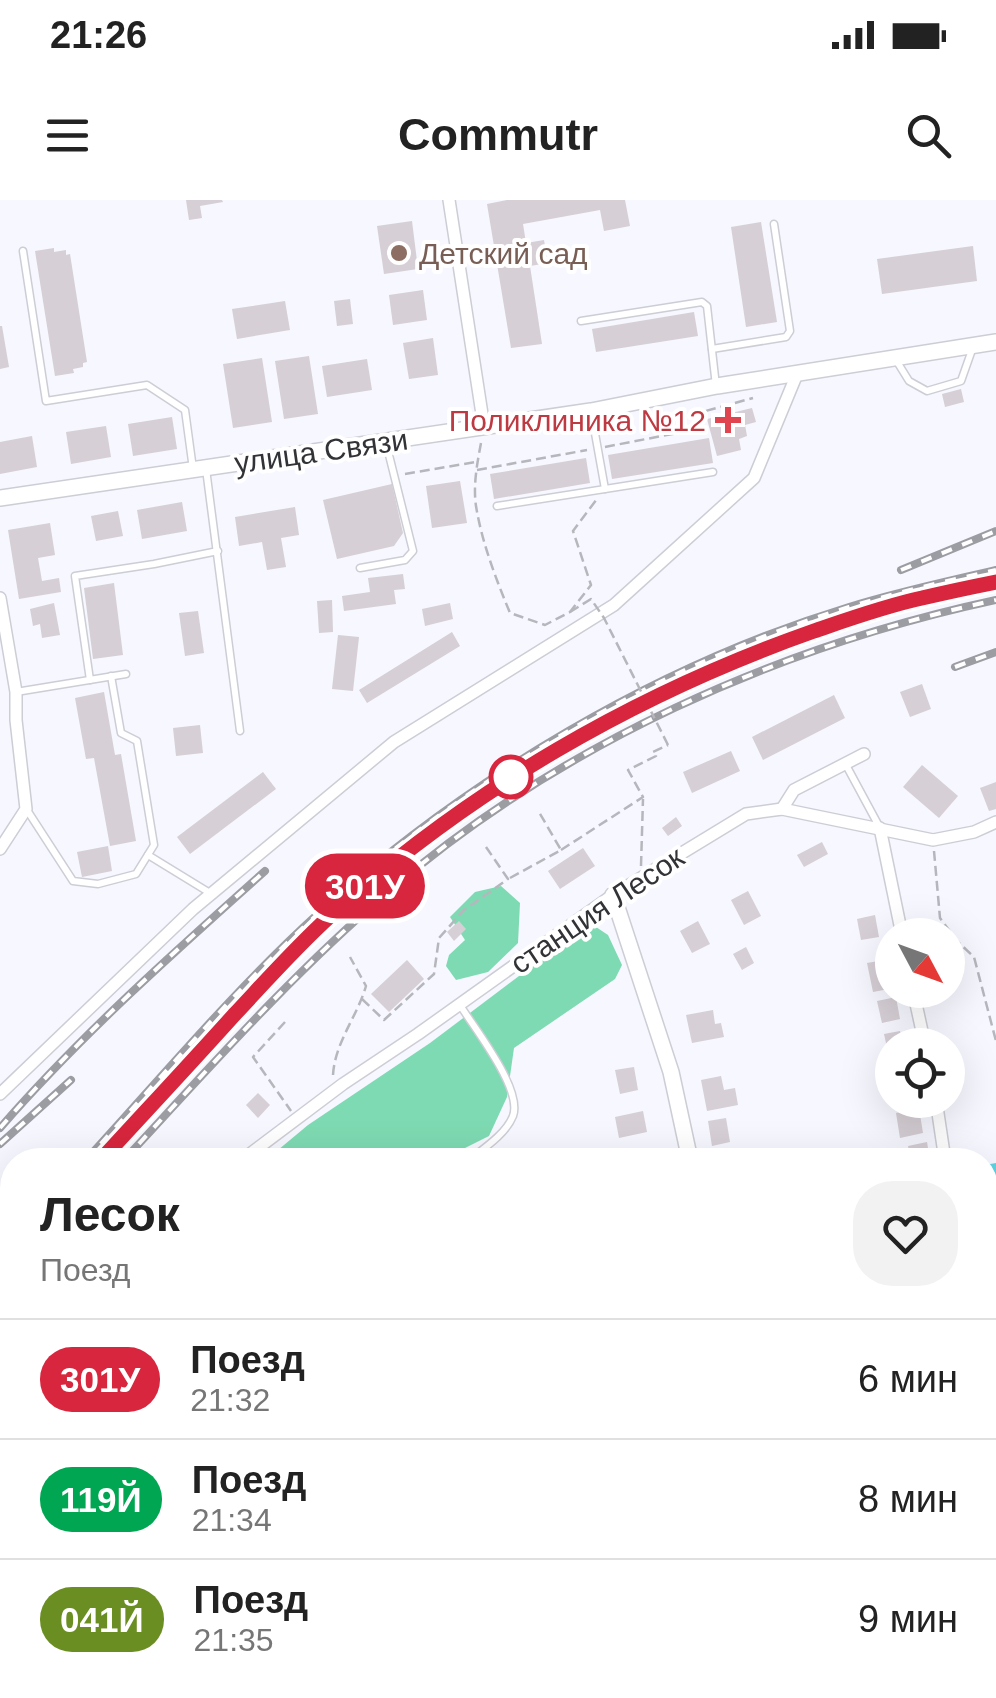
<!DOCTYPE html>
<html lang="ru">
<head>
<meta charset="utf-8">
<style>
	:root { --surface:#fff; --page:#f2f2f2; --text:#222; --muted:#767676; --line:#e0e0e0 }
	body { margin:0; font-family:Helvetica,sans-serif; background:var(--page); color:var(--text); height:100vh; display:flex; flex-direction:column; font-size:38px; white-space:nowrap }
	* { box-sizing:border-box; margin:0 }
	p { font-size:32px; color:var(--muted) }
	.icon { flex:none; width:55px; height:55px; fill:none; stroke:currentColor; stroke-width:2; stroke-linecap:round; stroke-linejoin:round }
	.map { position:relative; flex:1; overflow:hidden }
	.details { position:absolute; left:0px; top:948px; width:998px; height:552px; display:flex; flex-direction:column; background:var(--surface); border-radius:40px 40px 0 0; box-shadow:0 10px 40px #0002 }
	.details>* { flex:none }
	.badge { padding:0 20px; border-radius:32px; font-size:35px; line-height:65px }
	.needle { width:65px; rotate:131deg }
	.tools { position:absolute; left:875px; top:718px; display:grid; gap:20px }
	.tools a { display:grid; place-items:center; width:90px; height:90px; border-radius:50%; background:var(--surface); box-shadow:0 10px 40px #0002; font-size:50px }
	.map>.badge { position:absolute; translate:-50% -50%; box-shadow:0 0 0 5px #fff }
	.round { display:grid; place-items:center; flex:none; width:105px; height:105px; border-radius:40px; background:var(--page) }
	.headline { display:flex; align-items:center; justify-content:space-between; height:170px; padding:0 40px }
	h1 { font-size:48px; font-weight:700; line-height:75px }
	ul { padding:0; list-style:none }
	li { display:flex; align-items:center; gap:30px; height:120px; padding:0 40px; border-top:2px solid var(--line) }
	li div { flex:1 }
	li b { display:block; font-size:38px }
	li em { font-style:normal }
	li .badge { min-width:110px; font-weight:700; text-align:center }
	.status { display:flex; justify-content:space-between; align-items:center; height:70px; padding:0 50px; background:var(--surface); direction:ltr }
	.status svg { height:28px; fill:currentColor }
	header { display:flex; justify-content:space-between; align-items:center; height:130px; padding:0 40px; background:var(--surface); font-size:45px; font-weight:700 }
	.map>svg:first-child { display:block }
</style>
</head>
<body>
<div class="status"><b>21:26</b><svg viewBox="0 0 49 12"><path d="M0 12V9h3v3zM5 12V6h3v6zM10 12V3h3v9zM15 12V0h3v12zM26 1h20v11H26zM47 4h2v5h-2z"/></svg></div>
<header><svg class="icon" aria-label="menu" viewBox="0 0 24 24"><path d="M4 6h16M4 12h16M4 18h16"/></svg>Commutr<svg class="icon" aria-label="search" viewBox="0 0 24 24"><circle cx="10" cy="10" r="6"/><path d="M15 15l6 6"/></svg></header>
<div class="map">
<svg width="996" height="1498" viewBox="0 0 996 1498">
	<rect width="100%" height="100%" fill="#f6f7ff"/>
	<g fill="#7edab2">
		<polygon points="501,686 520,703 518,743 488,772 456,780 446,766 449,755 465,740 450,717 475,692"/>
		<polygon points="596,727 608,735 622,765 615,779 514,848 507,897 489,936 441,960 266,960 308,925 430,843 563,743"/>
	</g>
	<path fill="#61d4e4" d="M996 963V1352L985 1347V1160L987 1157C989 1093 985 1029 985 965Z"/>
	<g fill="#d6cfd5">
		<polygon points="186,0 222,0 223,2 200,6 202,18 189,20"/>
		<polygon points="507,0 625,0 630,26 604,31 600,10 523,24 526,43 544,40 548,63 530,66 542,144 511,148 487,4"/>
		<polygon points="412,21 418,69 384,74 377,26"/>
		<polygon points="761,22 777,122 746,127 731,27"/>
		<polygon points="973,46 977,81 882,94 877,59"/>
		<polygon points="54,48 54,52 66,50 66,55 70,54 87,162 83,163 83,167 73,169 74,173 55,176 35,51"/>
		<polygon points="423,90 427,120 393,125 389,95"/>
		<polygon points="350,99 353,124 337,126 334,101"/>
		<polygon points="285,101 290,130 237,139 232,109"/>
		<polygon points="694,112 698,136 596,152 592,129"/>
		<polygon points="0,126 2,126 9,167 0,169"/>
		<polygon points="433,138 438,175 409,179 403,143"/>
		<polygon points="309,156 318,214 284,219 275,161"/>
		<polygon points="262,158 272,222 233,228 223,164"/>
		<polygon points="367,159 372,190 327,197 322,166"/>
		<polygon points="961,189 964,202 945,207 942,194"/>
		<polygon points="752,208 756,222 745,225 747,236 739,239 741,250 717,256 707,219"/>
		<polygon points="172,217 177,249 133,256 128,224"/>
		<polygon points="106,226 111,257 71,264 66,232"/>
		<polygon points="32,236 37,267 0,274 0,242"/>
		<polygon points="709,238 713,263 612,279 608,255"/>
		<polygon points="586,258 590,283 494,299 490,274"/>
		<polygon points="460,281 467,323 432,328 426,286"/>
		<polygon points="392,284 403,333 394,346 337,359 323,300"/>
		<polygon points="182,302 187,331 142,339 137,310"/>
		<polygon points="295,307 299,335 281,338 286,367 267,370 262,342 239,346 235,317"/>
		<polygon points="118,311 123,336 96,341 91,316"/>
		<polygon points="50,323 55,355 38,358 42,381 59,378 61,392 19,399 8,330"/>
		<polygon points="403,374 405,389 394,390 396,404 344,411 342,396 370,392 368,378"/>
		<polygon points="114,383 123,455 93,459 84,388"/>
		<polygon points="332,400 333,432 319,433 317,401"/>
		<polygon points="54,403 60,435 42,438 40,424 33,426 30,409"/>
		<polygon points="450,403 453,419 425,426 422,409"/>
		<polygon points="198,411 204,453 185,456 179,413"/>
		<polygon points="452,432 460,446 367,503 359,490"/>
		<polygon points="338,435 359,437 353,491 332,489"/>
		<polygon points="922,484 931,509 910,517 900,492"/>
		<polygon points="104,492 115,555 121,554 136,641 110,646 94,558 86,559 75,498"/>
		<polygon points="834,495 845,518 763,560 752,537"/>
		<polygon points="200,525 203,553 176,556 173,528"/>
		<polygon points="731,551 740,571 692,593 683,572"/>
		<polygon points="922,565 958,596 939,618 903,587"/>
		<polygon points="263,572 276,589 190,654 177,637"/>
		<polygon points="996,582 996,609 989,611 980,588"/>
		<polygon points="676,617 682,626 668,636 662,628"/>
		<polygon points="822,642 828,654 804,667 797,655"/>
		<polygon points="108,646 112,671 82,677 77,652"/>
		<polygon points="583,648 595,666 560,689 548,671"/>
		<polygon points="748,691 761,716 744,725 731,700"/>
		<polygon points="875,715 879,737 861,740 857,719"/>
		<polygon points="459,721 466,729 454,741 447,732"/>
		<polygon points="698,721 710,744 692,753 680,731"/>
		<polygon points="746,747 754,763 742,770 733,754"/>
		<polygon points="407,760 424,779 389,812 371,794"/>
		<polygon points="884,760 889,789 873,792 867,763"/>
		<polygon points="896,797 900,819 882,823 877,801"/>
		<polygon points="713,810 715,824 721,823 724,837 692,843 686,815"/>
		<polygon points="900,831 903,845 892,845 892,852 888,852 884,834"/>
		<polygon points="634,867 638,890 620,894 615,870"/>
		<polygon points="721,876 724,890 735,888 738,905 707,911 701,880"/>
		<polygon points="258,893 270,905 258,918 246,905"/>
		<polygon points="919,908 923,933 900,938 896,913"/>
		<polygon points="643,911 647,932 619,938 615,917"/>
		<polygon points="726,918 730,942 712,946 708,921"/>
		<polygon points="927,942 930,960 911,960 908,946"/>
		<polygon points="0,1362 12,1375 12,1379 0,1391"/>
		<polygon points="985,1415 996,1415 996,1437 985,1436"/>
		<polygon points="321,1488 341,1488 343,1498 323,1498"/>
		<polygon points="399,1488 421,1488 423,1498 402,1498"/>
		<rect x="683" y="1488" width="23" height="10"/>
		<polygon points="823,1488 858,1488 858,1498 822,1498"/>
		<rect x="895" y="1488" width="44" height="10"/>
	</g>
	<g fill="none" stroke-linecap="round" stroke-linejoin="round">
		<g stroke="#cdced5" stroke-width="9">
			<g id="service">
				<polyline points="23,51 46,201 147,185 185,210 193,269"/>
				<polyline points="581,121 702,102 707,106 716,186"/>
				<polyline points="712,149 786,137 790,131 774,24"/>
				<polyline points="896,160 909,181 927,191 961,181 973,147"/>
				<polyline points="591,211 605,289"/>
				<polyline points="206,269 240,531"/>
				<polyline points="497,306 713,272"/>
				<polyline points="360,368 405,360 413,351 386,243"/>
				<polyline points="90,480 75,376 154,364 218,351"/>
				<polyline points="16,492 126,474"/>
				<polyline points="846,565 880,628"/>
				<polyline points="27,610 73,681 98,684 136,674 154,645 137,541 121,533 111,476"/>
				<polyline points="148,655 210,693"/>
				<path d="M460 805C474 828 523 889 513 916 506 934 483 949 469 960"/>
			</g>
		</g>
		<g stroke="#cdced5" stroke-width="14">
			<g id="minor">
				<polyline points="449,0 484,227"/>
				<polyline points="0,398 16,492 16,520 26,609 0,649"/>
				<polyline points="782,609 794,590 864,554"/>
				<polyline points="880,628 902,735"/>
				<polyline points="913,790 925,845"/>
				<polyline points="0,894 193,709 394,542 614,405 754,278 797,174"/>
				<polyline points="936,900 945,960"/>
				<polyline points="242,960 343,884 418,834 613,695 746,614 782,609 933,640 974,632 996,622"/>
				<polyline points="0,1176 12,1163"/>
				<polyline points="985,1394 996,1393"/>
				<polyline points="362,1488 364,1498"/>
			</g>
		</g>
		<g stroke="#cdced5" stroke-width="18">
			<g id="tertiary">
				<polyline points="0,298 591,211 717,186 996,142"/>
				<polyline points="613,695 671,872 690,960"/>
				<polyline points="783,1488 784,1498"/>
			</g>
		</g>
		<g stroke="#b6b7bd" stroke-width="2.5" stroke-dasharray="10 5" stroke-linecap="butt">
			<path d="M481 243C477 264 473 286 476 306 482 343 496 379 510 413L545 425 570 412 591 385 573 331 597 299"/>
			<polyline points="605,247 703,228 702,212 753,198"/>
			<polyline points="477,270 587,250"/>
			<polyline points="405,274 476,262"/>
			<polyline points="650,510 686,492"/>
			<polyline points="561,650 643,597 628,570 656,556 653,552 668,545"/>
			<polyline points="934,651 940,718 957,741 974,757 996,841"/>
			<polyline points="641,666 643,599"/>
			<polyline points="510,678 561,650 539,612"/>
			<polyline points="362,799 384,820 434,774 439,738 463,711 508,679 486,647"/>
			<polyline points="285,822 253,857 291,911"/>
			<path d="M333 875C335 842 357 817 366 786L350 757"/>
			<polyline points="171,1488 175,1498"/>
		</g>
		<use href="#service" stroke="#fff" stroke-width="6"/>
		<use href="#minor" stroke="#fff" stroke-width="11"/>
		<use href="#tertiary" stroke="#fff" stroke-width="15"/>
		<g stroke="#9c9da3" stroke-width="8">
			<g id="rail">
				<polyline points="901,370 996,331"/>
				<polyline points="955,467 996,452"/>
				<path d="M0 928C81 835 173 753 265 671"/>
				<polyline points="0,944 71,880"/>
				<path d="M86 960C162 877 237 787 320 712 468 578 658 465 849 407 897 392 947 381 996 370"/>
				<path d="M124 960C210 867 293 773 389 691 560 544 777 447 996 400"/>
				<polyline points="0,1055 12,1041"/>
				<polyline points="0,1095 12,1081"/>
			</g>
		</g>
		<use href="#rail" stroke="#fff" stroke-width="4" stroke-dasharray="11" stroke-linecap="butt"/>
		<polyline stroke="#b6b7bd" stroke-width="2.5" stroke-dasharray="10 5" stroke-linecap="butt" points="570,412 591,399 604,418 668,545"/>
	</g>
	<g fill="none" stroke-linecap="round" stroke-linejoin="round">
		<g stroke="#fff" stroke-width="22">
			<path id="line" d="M101 960C145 912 190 864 234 815 265 782 295 748 329 717 469 590 635 494 814 431 849 419 885 406 922 398 947 392 971 387 996 382"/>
		</g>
		<use href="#line" stroke="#d7263d" stroke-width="15"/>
	</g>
	<circle fill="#8d6e63" stroke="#fff" stroke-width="4" cx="399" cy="53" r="10"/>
	<path fill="#e0444e" stroke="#fff" stroke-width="4" d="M723 205h10v10h10v10h-10v10h-10v-10h-10v-10h10z"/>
	<circle fill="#fff" stroke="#d7263d" stroke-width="5" cx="511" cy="577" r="20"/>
	<g text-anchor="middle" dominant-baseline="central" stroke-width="8" stroke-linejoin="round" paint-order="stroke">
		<g font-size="30" fill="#785e54" stroke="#fff" text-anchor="start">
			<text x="419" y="53">Детский сад</text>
		</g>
		<g font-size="30" fill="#be3a42" stroke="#fff" text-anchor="end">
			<text x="706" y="220">Поликлиника №12</text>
		</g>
		<g font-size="30" fill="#323336" stroke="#fff">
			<text transform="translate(321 251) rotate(-8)">улица Связи</text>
			<text transform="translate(597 710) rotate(-34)">станция Лесок</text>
		</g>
	</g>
</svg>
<div class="tools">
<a><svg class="needle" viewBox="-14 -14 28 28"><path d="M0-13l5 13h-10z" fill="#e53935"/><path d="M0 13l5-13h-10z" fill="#767676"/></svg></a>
<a><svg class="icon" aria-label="locate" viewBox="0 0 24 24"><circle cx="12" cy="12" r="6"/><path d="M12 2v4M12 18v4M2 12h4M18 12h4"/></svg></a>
</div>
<b class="badge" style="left:365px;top:686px;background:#d7263d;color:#fff">301У</b>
<section class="details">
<div class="headline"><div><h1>Лесок</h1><p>Поезд</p></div><a class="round"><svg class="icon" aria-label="heart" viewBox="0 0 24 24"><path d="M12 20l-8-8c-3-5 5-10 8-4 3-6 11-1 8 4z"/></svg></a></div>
<ul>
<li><span class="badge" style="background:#d7263d;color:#fff">301У</span><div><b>Поезд</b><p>21:32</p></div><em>6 мин</em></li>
<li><span class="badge" style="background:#00a651;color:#fff">119Й</span><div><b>Поезд</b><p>21:34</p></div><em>8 мин</em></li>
<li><span class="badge" style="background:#6b8e23;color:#fff">041Й</span><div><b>Поезд</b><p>21:35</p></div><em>9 мин</em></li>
</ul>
</section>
</div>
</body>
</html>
